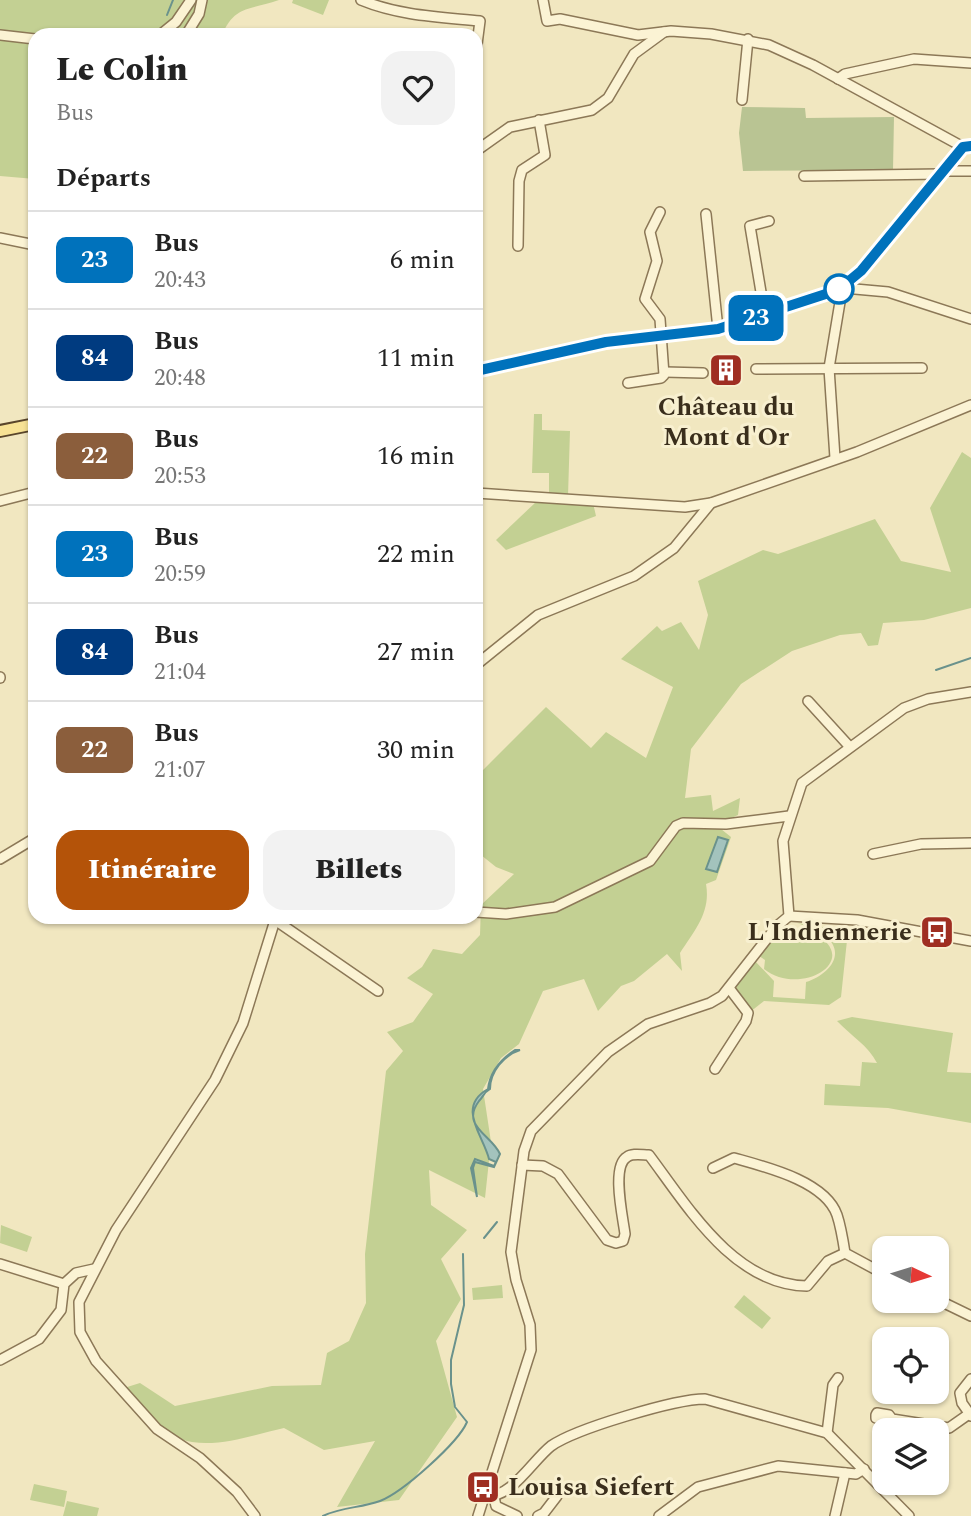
<!DOCTYPE html>
<html lang="fr">
<head>
<meta charset="utf-8">
<style>
	:root { --surface:#fff; --page:#f2f2f2; --text:#222; --muted:#767676; --line:#e0e0e0; --accent:#b45309 }
	body { margin:0; font-family:Spectral,serif; background:var(--page); color:var(--text); height:100vh; display:flex; flex-direction:column; font-size:26px; white-space:nowrap }
	* { box-sizing:border-box; margin:0 }
	p { font-size:23px; color:var(--muted) }
	.icon { flex:none; width:38px; height:38px; fill:none; stroke:currentColor; stroke-width:2; stroke-linecap:round; stroke-linejoin:round }
	.map { position:relative; flex:1; overflow:hidden }
	.side { position:absolute; left:28px; top:28px; width:455px; height:896px; display:flex; flex-direction:column; background:var(--surface); border-radius:21px; box-shadow:0 2px 5px #0004 }
	.side>* { flex:none }
	.badge { padding:0 14px; border-radius:10px; font-size:24px; line-height:46px }
	.needle { width:46px; rotate:94deg }
	.fabs { position:absolute; left:872px; top:1236px; display:grid; gap:14px }
	.fabs a { display:grid; place-items:center; width:77px; height:77px; border-radius:14px; background:var(--surface); box-shadow:0 2px 5px #0004; font-size:35px }
	.map>.badge { position:absolute; translate:-50% -50%; box-shadow:0 0 0 4px #fff }
	h2 { padding:0 28px; font-size:26px; line-height:63px }
	.round { display:grid; place-items:center; flex:none; width:74px; height:74px; border-radius:21px; background:var(--page) }
	.overview { display:flex; align-items:center; justify-content:space-between; height:119px; padding:0 28px }
	h1 { font-size:33px; font-weight:800; line-height:52px }
	.button { display:flex; gap:14px; margin-top:auto; padding:14px 28px }
	.button a { flex:1; height:80px; border-radius:21px; background:var(--accent); color:#fff; font-size:28px; font-weight:800; line-height:80px; text-align:center }
	.button a+a { background:var(--page); color:var(--text) }
	ul { padding:0; list-style:none }
	li { display:flex; align-items:center; gap:21px; height:98px; padding:0 28px; border-top:2px solid var(--line) }
	li div { flex:1 }
	li b { display:block; font-size:26px }
	li em { font-style:normal }
	li .badge { min-width:77px; font-weight:700; text-align:center }
	.map>svg:first-child { display:block }
</style>
</head>
<body>
<div class="map">
<svg width="971" height="1516" viewBox="0 0 971 1516">
	<rect width="100%" height="100%" fill="#f1e7c0"/>
	<g fill="#c3d093">
		<path d="M0 0H279C252 10 235 4 222 35H35V179L0 176Z"/>
		<polygon points="293,0 329,0 323,15 292,3"/>
		<polygon points="534,414 542,414 542,430 570,431 568,496 549,495 549,473 532,473"/>
		<path d="M962 452 971 458V608L924 620 883 623 878 645 868 646 861 633 840 635 792 651 741 684 691 749 685 798 711 795 713 811 740 798 738 815 716 825 731 837 716 880 706 884C711 912 695 930 680 953L682 971 667 954 634 981 621 986 598 1011 584 979 543 991 519 1044 501 1058 483 1089 491 1142 485 1198 429 1170 431 1205 467 1230 441 1259 461 1299 436 1341 457 1417 399 1500 337 1507 375 1441 324 1450 284 1428C256 1434 221 1447 192 1442 165 1438 142 1406 124 1388L140 1383 175 1406 272 1386 321 1385 327 1353 349 1341 366 1303 365 1254 386 1071 403 1051 387 1032 413 1022 433 994 407 978 422 967 433 949 462 954 480 935 481 905 514 874 496 867 476 851V777L546 707 591 748 606 732 646 758 673 687 621 659 657 626 662 631 681 622 699 650 708 615 698 581 763 550 778 554 875 519 901 561 951 572 930 508Z"/>
		<polygon points="537,501 593,503 596,516 506,550 496,540"/>
		<path d="M797 923 848 931 841 997 829 1005 764 1001 750 1012 734 989 755 961 774 981 773 997 805 999 806 982C828 975 849 953 823 934 816 928 805 926 797 923Z"/>
		<path d="M800 927C874 954 803 1000 764 969L765 960 759 956 776 935 782 939Z"/>
		<path d="M852 1017 953 1033 947 1072 971 1073V1123L888 1108 824 1105 825 1084 860 1086 862 1062 877 1063C868 1045 851 1036 837 1021Z"/>
		<polygon points="1,1225 32,1237 27,1252 0,1243"/>
		<polygon points="502,1285 503,1298 473,1300 472,1288"/>
		<polygon points="744,1295 771,1318 762,1329 734,1307"/>
		<polygon points="34,1484 67,1491 64,1507 30,1500"/>
		<polygon points="67,1501 99,1508 97,1516 63,1516"/>
	</g>
	<polygon fill="#b9c493" points="742,107 805,108 806,118 894,117 893,170 743,171 739,133"/>
	<g fill="#a3c3bd" stroke="#6a928c" stroke-width="2">
		<polygon points="718,837 728,840 717,872 706,869"/>
		<path d="M515 1050H520C504 1055 490 1072 490 1089 483 1093 484 1096 479 1101 460 1126 492 1135 500 1154L494 1167 475 1162 473 1168 477 1197 471 1168 475 1159 494 1166 496 1162 489 1159C483 1135 456 1107 488 1089 490 1072 501 1059 515 1050Z"/>
	</g>
	<g fill="none" stroke-linecap="round" stroke-linejoin="round">
		<g stroke="#6a928c" stroke-width="2">
			<polyline points="167,15 173,0"/>
			<polyline points="936,670 971,658"/>
			<polyline points="484,1238 497,1222"/>
			<path d="M323 1516C341 1507 361 1508 380 1501 403 1492 458 1443 467 1422L455 1407 451 1384V1360L464 1305 463 1254"/>
		</g>
		<g stroke="#8c7857" stroke-width="12">
			<g id="minor">
				<path d="M361 0C400 16 440 17 480 21L476 52"/>
				<polyline points="543,0 547,21 560,19 638,35 671,31 711,34 769,45 813,65 963,147"/>
				<polyline points="0,35 35,39"/>
				<polyline points="160,35 176,22 191,0"/>
				<polyline points="186,35 199,14 202,0"/>
				<polyline points="838,79 845,74 914,59 971,63"/>
				<polyline points="742,100 748,39"/>
				<polyline points="476,151 510,127 592,110 608,98 634,54 664,32"/>
				<polyline points="945,168 950,171 971,171"/>
				<polyline points="804,176 940,174"/>
				<polyline points="706,214 718,329"/>
				<polyline points="0,238 35,245"/>
				<polyline points="518,246 519,181 522,170 545,155 539,120"/>
				<polyline points="848,282 855,289 888,292 971,319"/>
				<polyline points="765,316 750,226 769,221"/>
				<polyline points="756,369 922,368"/>
				<polyline points="665,372 703,373"/>
				<polyline points="628,383 661,378 664,375 660,319 645,299 657,261 650,232 660,212"/>
				<polyline points="835,458 829,368 840,302 838,290"/>
				<polyline points="476,493 685,507 711,503 857,452 971,405"/>
				<polyline points="0,501 35,492"/>
				<polyline points="476,665 538,615 634,576 674,548 711,503"/>
				<polyline points="0,678 0,677"/>
				<polyline points="808,701 849,746"/>
				<polyline points="873,854 921,844 971,843"/>
				<polyline points="0,859 35,838"/>
				<polyline points="476,912 506,914 555,907 650,861 676,826 683,823 726,824 789,816"/>
				<polyline points="789,916 857,920 971,941"/>
				<polyline points="275,920 378,991"/>
				<polyline points="715,1069 746,1021 748,1013 729,988"/>
				<path d="M522 1165 543 1166 558 1174 607 1240 616 1243 623 1241 625 1234C623 1218 611 1166 627 1157 632 1153 642 1155 649 1155 688 1207 734 1285 807 1286L828 1261 845 1253"/>
				<path d="M713 1168 734 1158C766 1167 825 1181 837 1215 841 1227 843 1240 845 1253L884 1274"/>
				<polyline points="0,1264 64,1284"/>
				<polyline points="936,1299 971,1316"/>
				<polyline points="0,1360 39,1339 61,1310 64,1284 76,1273 94,1269"/>
				<polyline points="971,1379 960,1393 962,1403 971,1416"/>
				<polyline points="892,1419 889,1415 877,1413 876,1415 876,1418 889,1421 892,1419 949,1428 969,1414"/>
				<polyline points="827,1433 833,1385 838,1378"/>
				<path d="M485 1496C511 1499 532 1461 551 1446 575 1429 675 1399 705 1399L827 1433 909 1516"/>
				<polyline points="494,1497 496,1506 517,1516"/>
				<polyline points="255,1516 237,1492 200,1458 157,1429 96,1361 80,1332 79,1302 116,1230 215,1080 243,1023 276,917"/>
				<polyline points="478,1516 531,1350 530,1325 516,1280 511,1252 524,1151 531,1131 608,1052 648,1024 710,1003 722,996 777,926 789,916 783,841 802,783 904,708 928,699 971,692"/>
				<polyline points="538,1516 544,1513 557,1496"/>
				<polyline points="659,1516 698,1487 778,1466 856,1474 864,1469"/>
				<polyline points="835,1516 845,1473"/>
			</g>
		</g>
		<g stroke="#59452b" stroke-width="14">
			<g id="major">
				<polyline points="476,371 606,342 718,329 838,290 861,271 963,147 971,146"/>
				<polyline points="0,431 35,424"/>
			</g>
		</g>
		<use href="#minor" stroke="#fbf3d4" stroke-width="9"/>
		<use href="#major" stroke="#f7e295" stroke-width="10"/>
	</g>
	<g fill="none" stroke-linecap="round" stroke-linejoin="round">
		<g stroke="#fff" stroke-width="16">
			<polyline id="line" points="476,371 606,342 718,329 838,290 861,271 963,147 971,146"/>
		</g>
		<use href="#line" stroke="#0072bc" stroke-width="10"/>
	</g>
	<defs>
		<g id="building-square" transform="scale(1.75)"><rect x="-9" y="-9" width="18" height="18" rx="4" fill="#9f2e22" stroke="#f8f0d0"/><path d="M-4-6H4V6H1V3H-1V6H-4ZM-2.5-4.3h1.7v1.8h-1.7ZM.8-4.3h1.7v1.8H.8ZM-2.5-1h1.7V.8h-1.7ZM.8-1h1.7V.8H.8Z" fill="#fff"/></g>
		<g id="bus-square" transform="scale(1.75)"><rect x="-9" y="-9" width="18" height="18" rx="4" fill="#9f2e22" stroke="#f8f0d0"/><path d="M-5-6H5V4H4V6H2V4H-2V6H-4V4H-5ZM-3.5-4V0h7V-4ZM-3.5 1.2v1.5H-2V1.2ZM2 1.2v1.5H3.5V1.2Z" fill="#fff"/></g>
	</defs>
	<g fill-rule="evenodd">
		<use href="#building-square" x="726" y="370"/>
		<use href="#bus-square" x="937" y="932"/>
		<use href="#bus-square" x="483" y="1487"/>
	</g>
	<circle fill="#fff" stroke="#0072bc" stroke-width="3.5" cx="839" cy="289" r="14"/>
	<g text-anchor="middle" dominant-baseline="central" stroke-width="6" stroke-linejoin="round" paint-order="stroke">
		<g font-size="26" font-weight="bold" fill="#3a2e1c" stroke="#f8f0d0">
			<text x="726" y="407">Château du<tspan x="726" dy="30">Mont d'Or</tspan></text>
			<text x="912" y="932" text-anchor="end">L'Indiennerie</text>
			<text x="508" y="1487" text-anchor="start">Louisa Siefert</text>
		</g>
	</g>
</svg>
<div class="fabs">
<a><svg class="needle" viewBox="-14 -14 28 28"><path d="M0-13l5 13h-10z" fill="#e53935"/><path d="M0 13l5-13h-10z" fill="#767676"/></svg></a>
<a><svg class="icon" aria-label="locate" viewBox="0 0 24 24"><circle cx="12" cy="12" r="6"/><path d="M12 2v4M12 18v4M2 12h4M18 12h4"/></svg></a>
<a><svg class="icon" aria-label="layers" viewBox="0 0 24 24"><path d="M12 4l9 5-9 5-9-5zM3 14l9 5 9-5"/></svg></a>
</div>
<b class="badge" style="left:756px;top:318px;background:#0072bc;color:#fff">23</b>
<section class="side">
<div class="overview"><div><h1>Le Colin</h1><p>Bus</p></div><a class="round"><svg class="icon" aria-label="heart" viewBox="0 0 24 24"><path d="M12 20l-8-8c-3-5 5-10 8-4 3-6 11-1 8 4z"/></svg></a></div>
<h2>Départs</h2>
<ul>
<li><span class="badge" style="background:#0072bc;color:#fff">23</span><div><b>Bus</b><p>20:43</p></div><em>6 min</em></li>
<li><span class="badge" style="background:#003b80;color:#fff">84</span><div><b>Bus</b><p>20:48</p></div><em>11 min</em></li>
<li><span class="badge" style="background:#8b5e3c;color:#fff">22</span><div><b>Bus</b><p>20:53</p></div><em>16 min</em></li>
<li><span class="badge" style="background:#0072bc;color:#fff">23</span><div><b>Bus</b><p>20:59</p></div><em>22 min</em></li>
<li><span class="badge" style="background:#003b80;color:#fff">84</span><div><b>Bus</b><p>21:04</p></div><em>27 min</em></li>
<li><span class="badge" style="background:#8b5e3c;color:#fff">22</span><div><b>Bus</b><p>21:07</p></div><em>30 min</em></li>
</ul>
<div class="button"><a>Itinéraire</a><a>Billets</a></div>
</section>
</div>
</body>
</html>
